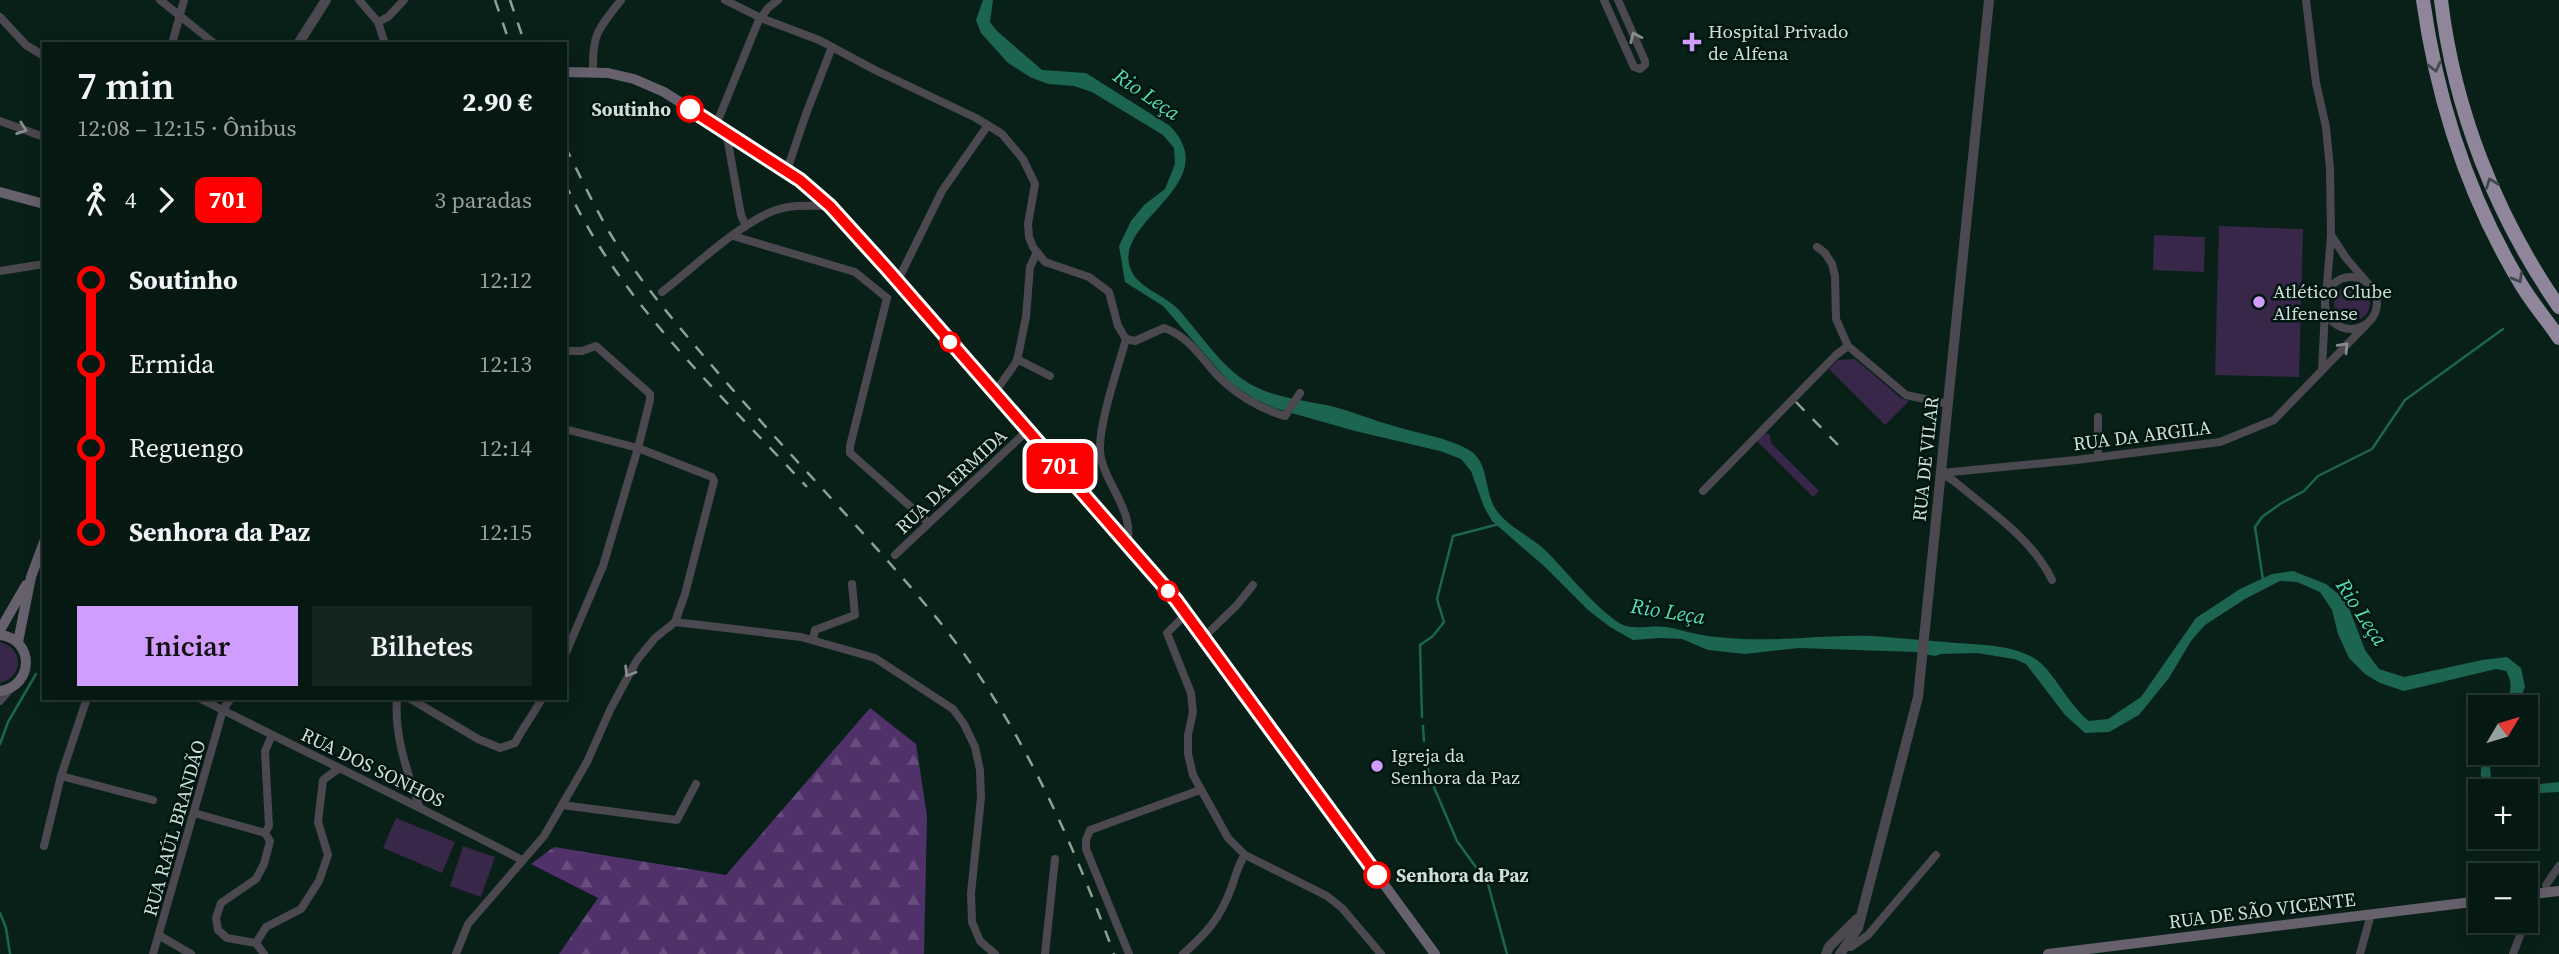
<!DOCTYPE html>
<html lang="pt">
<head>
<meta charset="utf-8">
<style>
	:root { --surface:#061812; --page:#142520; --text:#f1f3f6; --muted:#98a09f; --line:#273732; --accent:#d09dff }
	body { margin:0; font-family:"Source Serif 4",serif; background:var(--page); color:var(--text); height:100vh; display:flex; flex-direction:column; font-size:26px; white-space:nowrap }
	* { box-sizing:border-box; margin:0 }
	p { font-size:23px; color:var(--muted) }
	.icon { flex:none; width:38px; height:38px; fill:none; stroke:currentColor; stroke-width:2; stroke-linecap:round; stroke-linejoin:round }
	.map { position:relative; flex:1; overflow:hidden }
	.sheet { position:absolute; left:42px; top:42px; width:525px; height:658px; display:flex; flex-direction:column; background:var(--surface); border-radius:0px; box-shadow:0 4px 18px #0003,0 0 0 2px var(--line) }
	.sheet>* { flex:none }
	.badge { padding:0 14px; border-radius:10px; font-size:24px; line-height:46px }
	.needle { width:46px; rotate:52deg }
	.buttons { position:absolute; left:2468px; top:695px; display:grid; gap:14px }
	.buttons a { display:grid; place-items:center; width:70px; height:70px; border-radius:0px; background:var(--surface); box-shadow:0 4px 18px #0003,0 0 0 2px var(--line); font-size:35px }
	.map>.badge { position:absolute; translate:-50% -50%; box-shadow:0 0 0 4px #fff }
	.legs { display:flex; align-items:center; gap:10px; height:77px; padding:0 35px; font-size:23px }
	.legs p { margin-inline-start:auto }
	.summary { display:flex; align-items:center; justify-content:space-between; height:119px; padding:0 35px }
	h1 { font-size:38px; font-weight:600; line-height:52px }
	.primary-button { display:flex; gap:14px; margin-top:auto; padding:14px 35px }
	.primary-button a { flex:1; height:80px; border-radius:0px; background:var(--accent); color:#111; font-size:28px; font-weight:600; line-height:80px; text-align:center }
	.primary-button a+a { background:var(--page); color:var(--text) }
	ul { padding:0 35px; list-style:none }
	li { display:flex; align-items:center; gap:24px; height:84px; font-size:26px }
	li i { display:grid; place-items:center; width:10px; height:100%; margin:0 9px; background:currentColor }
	li i::after { content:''; width:18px; height:18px; margin:-9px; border:5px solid; border-radius:50%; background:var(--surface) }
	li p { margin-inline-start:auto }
	li:first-child i { background:linear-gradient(#0000 50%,currentColor 0) }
	li:last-child i { background:linear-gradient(currentColor 50%,#0000 0) }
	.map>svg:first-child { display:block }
</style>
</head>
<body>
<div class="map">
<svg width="2559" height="954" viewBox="0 0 2559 954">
	<defs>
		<pattern id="forest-firs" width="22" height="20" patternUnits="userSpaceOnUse" patternTransform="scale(1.75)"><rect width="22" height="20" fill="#50316a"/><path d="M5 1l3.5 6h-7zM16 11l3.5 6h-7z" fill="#684e7f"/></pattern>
	</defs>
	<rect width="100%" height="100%" fill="#082018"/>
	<g fill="#382748">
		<polygon points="2219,226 2303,229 2299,377 2215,375"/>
		<polygon points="2154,235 2205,237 2204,272 2153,270"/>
		<circle cx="2352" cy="303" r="18"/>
		<polygon points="1855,359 1901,398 1909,401 1885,425 1829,369 1838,360"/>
		<polygon points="1765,433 1770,435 1771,443 1819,491 1813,497 1757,441"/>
		<path d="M0 642C24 648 24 677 0 683Z"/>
		<polygon points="396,818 455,842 442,873 383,848"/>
		<polygon points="463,846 495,857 481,897 450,886"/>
	</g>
	<polygon fill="url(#forest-firs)" points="870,708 916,744 927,816 924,954 559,954 598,898 531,864 554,847 726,875"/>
	<g fill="#1b6551">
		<path d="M983 0H993L990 22 997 31 1042 70 1086 73 1170 126C1230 188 1096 225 1136 278 1146 290 1166 297 1178 309 1200 333 1221 367 1250 384 1273 397 1300 400 1326 405 1349 410 1372 420 1394 426 1419 434 1447 437 1469 450 1489 461 1484 490 1495 508 1506 526 1530 536 1545 550 1563 567 1604 619 1626 626 1638 629 1653 625 1665 627 1676 628 1686 632 1697 634 1711 637 1728 638 1742 639 1786 641 1830 634 1873 636 1897 638 1921 640 1945 642 1974 645 2008 643 2034 658 2052 668 2068 705 2089 721L2108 719 2141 697 2196 618 2240 589 2272 574 2293 571 2326 584 2346 600 2365 650 2379 669 2404 677 2482 660 2507 657 2521 668 2525 687 2517 707H2505C2510 694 2514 684 2506 671L2496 669 2404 691 2380 683 2365 674 2349 658 2338 634 2332 610 2320 592 2297 582 2280 581 2245 599 2205 625 2191 641 2169 678 2139 715 2109 732 2085 733 2065 715 2026 664 2014 659 1977 653 1941 654 1935 656 1915 652 1799 648 1745 654 1708 650 1682 639 1660 638 1633 640 1610 627 1588 610 1544 566 1492 521 1484 507 1471 471 1461 459 1440 451 1355 431 1274 408 1255 399 1229 382 1163 306 1125 282 1119 246 1131 221 1144 205 1165 189 1175 164 1174 148 1163 135 1092 92 1074 86 1048 84 1030 77 1008 63 981 33 976 20Z"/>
		<path d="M2487 753H2497L2490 767 2491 778 2500 788 2559 782V792L2525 794V791H2488C2477 778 2480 767 2487 753Z"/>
	</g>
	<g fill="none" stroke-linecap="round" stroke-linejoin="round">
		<g stroke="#1b6551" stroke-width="2.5">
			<polyline points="2263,580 2255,527 2262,517 2280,504 2304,491 2318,476 2372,449 2405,400 2503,329"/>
			<polyline points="1422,717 1420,645 1433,636 1444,622 1437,599 1453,536 1499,524"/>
			<polyline points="1423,726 1424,741"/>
			<polyline points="0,744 8,722 36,674"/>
			<polyline points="1425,754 1430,778 1457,841 1488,884 1507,954"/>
			<polyline points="0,913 6,928 10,954"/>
		</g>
		<g stroke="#4c4850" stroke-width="8">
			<polyline points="160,0 215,44"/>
			<polyline points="359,0 378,22 385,44"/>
			<polyline points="725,0 761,18 819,40 875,70 976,118 1002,134 1023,159 1035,184 1028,224 1029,237 1033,247 1045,262 1089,277 1109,292 1118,326 1126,339"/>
			<polyline points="1604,0 1634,67 1640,69 1645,65 1645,61 1618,0"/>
			<polyline points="2306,0 2316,83 2326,127 2330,169 2331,235 2326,298"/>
			<polyline points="0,17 26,45 44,56"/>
			<polyline points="378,22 388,17 404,0"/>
			<polyline points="172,44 184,0"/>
			<path d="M593 72C592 33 598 30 621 0"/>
			<polyline points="0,121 44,137"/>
			<polyline points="716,125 758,22 768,8 778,0"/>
			<polyline points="726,131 741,215 746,226"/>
			<polyline points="787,170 806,114 832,47"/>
			<polyline points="2331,235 2346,258 2365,280"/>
			<polyline points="733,236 855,272 887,298"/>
			<polyline points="1817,247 1825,253 1832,264 1835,276 1836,319 1848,346 1906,395 1948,404"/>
			<polyline points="0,271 44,264"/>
			<circle cx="2351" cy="303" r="26"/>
			<polyline points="897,282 942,191 988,125"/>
			<path d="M662 292C693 268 741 222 776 210 793 204 813 206 830 206"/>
			<polyline points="887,298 850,446 850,453 929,523"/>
			<path d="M1126 339 1135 341 1164 328C1188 336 1200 356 1216 374 1234 393 1260 409 1285 416L1300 393"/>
			<path d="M1126 339C1118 368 1099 422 1100 450 1101 480 1136 511 1127 543"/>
			<polyline points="565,351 582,351 596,346 650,394 650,400 638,448 603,566 565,655"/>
			<polyline points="1017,359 1050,376"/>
			<polyline points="2322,370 2325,309"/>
			<polyline points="995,392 1017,361 1026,317 1030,267 1036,254"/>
			<polyline points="2098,417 2098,457"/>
			<polyline points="1941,473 2076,460 2220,442 2274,420 2366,325"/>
			<path d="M1941 473 1954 481C1988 510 2032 538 2052 580"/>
			<polyline points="1703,491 1836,355 1848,346"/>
			<polyline points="895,555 1028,430"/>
			<polyline points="1186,614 1167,633 1191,693 1193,712 1188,735 1188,754 1193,775 1228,838 1245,855 1327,896 1342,908 1381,954"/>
			<polyline points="675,622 801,637 875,658 953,709 964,724 975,747 980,770 981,798 971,893 972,922 980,941 995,954"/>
			<polyline points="1204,637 1237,605 1253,585"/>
			<polyline points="813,639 815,630 855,615 852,584"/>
			<path d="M199 698C307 753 415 804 522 860"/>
			<path d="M397 698C394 736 407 771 419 806"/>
			<path d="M409 698 478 739 500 748 515 743C523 727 534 714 542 698"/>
			<polyline points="0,701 11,688"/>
			<polyline points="61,776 153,800"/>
			<polyline points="562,805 677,820 696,784"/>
			<polyline points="194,813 265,833"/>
			<polyline points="44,846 61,776 87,698"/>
			<polyline points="2547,892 2546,885 2559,866"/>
			<polyline points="160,936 191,954"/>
			<polyline points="256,943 227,938 218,930 216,918 221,903 256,879 264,864 270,841 265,833 269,826 265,751 272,735"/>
			<polyline points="256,943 266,927 301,909 319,881 328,855 318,822 323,780 338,769"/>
			<polyline points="256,943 264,954"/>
			<polyline points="1845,946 1851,947 1868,935 1936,855"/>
			<polyline points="153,954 223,710 231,698"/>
			<polyline points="456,954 468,924 544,836 587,762 611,708 637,660 655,638 675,622 685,594 714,481 712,477 638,448 565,429"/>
			<polyline points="1045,954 1055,859"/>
			<polyline points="1129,954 1086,849 1086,840 1090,830 1200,790"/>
			<path d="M1183 954C1207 933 1221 917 1232 886 1236 875 1238 864 1245 855"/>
			<polyline points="2360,954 2371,914"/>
			<polyline points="2513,954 2532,904 2530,894"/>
		</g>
		<g stroke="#4c4850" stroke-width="10">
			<polyline points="298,44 326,0"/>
			<polyline points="1826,954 1829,947 1857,919"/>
			<polyline points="1840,954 1858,928 1918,697 1989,0"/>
		</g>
		<g stroke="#67616e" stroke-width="10">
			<polyline points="565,72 608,73 634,79 664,92 787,170 830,206 1176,600 1435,954"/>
			<polyline points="0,192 44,204"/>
			<polyline points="0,630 26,585"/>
			<path d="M0 635C35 639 34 686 0 691"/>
			<polyline points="18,642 31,577 44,542"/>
			<polyline points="2525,895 2559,891"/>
			<polyline points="2048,954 2480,901"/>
		</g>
		<g stroke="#90869b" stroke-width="14">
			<path d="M2423 0C2437 100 2469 199 2522 286 2533 304 2547 320 2559 338"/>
			<path d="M2441 0C2454 110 2496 216 2559 307"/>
		</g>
		<g stroke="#8fa099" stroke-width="2.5" stroke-dasharray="12 12" stroke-linecap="butt">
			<polyline points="495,0 510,44"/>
			<polyline points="510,0 525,44"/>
			<path d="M565 146C580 176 594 206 611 235 639 280 674 321 708 361 780 446 859 525 930 610 1014 710 1069 832 1114 954"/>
			<path d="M565 183C619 302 720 393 807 487"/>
			<polyline points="1796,402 1842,449"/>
		</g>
	</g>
	<defs><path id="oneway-chevron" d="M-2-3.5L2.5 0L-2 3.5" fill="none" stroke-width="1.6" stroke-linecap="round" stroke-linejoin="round" transform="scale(1.75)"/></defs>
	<g stroke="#878c8d">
		<use href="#oneway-chevron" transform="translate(1635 37) rotate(-114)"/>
		<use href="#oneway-chevron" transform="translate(22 129) rotate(20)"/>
		<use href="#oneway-chevron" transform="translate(2344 347) rotate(-46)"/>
		<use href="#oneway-chevron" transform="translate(629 672) rotate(122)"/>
	</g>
	<g stroke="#41484f">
		<use href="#oneway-chevron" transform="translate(2435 67) rotate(76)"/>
		<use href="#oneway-chevron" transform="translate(2491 183) rotate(-111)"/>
		<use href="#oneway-chevron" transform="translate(2518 278) rotate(61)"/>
	</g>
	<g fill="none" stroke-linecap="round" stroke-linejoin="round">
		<g stroke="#fff" stroke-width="16">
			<polyline id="line-1" points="690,109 800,180 830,206 887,269 1176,600 1377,875"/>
		</g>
		<use href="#line-1" stroke="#f00" stroke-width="10"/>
	</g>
	<g fill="#d09dff" stroke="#011610" stroke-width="2.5">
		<path d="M1688.5 31.5h7v7h7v7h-7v7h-7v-7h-7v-7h7z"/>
		<circle cx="2259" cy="302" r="7"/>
		<circle cx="1377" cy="766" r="7"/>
	</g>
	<g fill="#fff" stroke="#f00" stroke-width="3.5">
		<circle cx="690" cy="109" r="12"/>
		<circle cx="950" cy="342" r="9"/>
		<circle cx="1168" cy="591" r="9"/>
		<circle cx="1377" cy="875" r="12"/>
	</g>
	<g text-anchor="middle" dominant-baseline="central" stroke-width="5" stroke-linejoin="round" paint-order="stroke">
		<g font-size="19" fill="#d0ded8" stroke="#011610" text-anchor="start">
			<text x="1708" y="31">Hospital Privado<tspan x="1708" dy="22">de Alfena</tspan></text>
			<text x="2273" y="291">Atlético Clube<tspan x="2273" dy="22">Alfenense</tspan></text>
			<text x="1391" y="755">Igreja da<tspan x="1391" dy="22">Senhora da Paz</tspan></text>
		</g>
		<g font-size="19" font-weight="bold" fill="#d0ded8" stroke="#011610" text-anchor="end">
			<text x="671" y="109">Soutinho</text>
			<text x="1396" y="875" text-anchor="start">Senhora da Paz</text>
		</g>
		<g font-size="19" fill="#d0ded8" stroke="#011610">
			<text transform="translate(2142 435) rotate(-7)">RUA DA ARGILA</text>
			<text transform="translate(1925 459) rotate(-84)">RUA DE VILAR</text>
			<text transform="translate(951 481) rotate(-43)">RUA DA ERMIDA</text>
			<text transform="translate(373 767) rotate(26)">RUA DOS SONHOS</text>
			<text transform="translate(174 828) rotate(-74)">RUA RAÚL BRANDÃO</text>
			<text transform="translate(2262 910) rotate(-7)">RUA DE SÃO VICENTE</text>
		</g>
		<g font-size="21" font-style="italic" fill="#59ddb6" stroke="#011610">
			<text transform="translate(1147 94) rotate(34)">Rio Leça</text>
			<text transform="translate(1668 611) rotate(9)">Rio Leça</text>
			<text transform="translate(2362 612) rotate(57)">Rio Leça</text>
		</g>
	</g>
</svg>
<div class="buttons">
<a><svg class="needle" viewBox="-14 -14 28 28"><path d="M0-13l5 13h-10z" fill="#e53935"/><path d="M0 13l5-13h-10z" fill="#98a09f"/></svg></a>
<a>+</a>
<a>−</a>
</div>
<b class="badge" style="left:1060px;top:466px;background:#f00;color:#fff">701</b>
<section class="sheet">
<div class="summary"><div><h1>7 min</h1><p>12:08 – 12:15 · Ônibus</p></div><b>2.90 €</b></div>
<div class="legs"><svg class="icon" aria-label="walk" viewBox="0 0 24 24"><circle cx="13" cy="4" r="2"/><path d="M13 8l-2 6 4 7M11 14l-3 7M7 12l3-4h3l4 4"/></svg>4<svg class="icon" aria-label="forward" viewBox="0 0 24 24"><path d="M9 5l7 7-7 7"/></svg><b class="badge" style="background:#f00;color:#fff">701</b><p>3 paradas</p></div>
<ul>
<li><i style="color:#f00"></i><b>Soutinho</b><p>12:12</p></li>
<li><i style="color:#f00"></i><span>Ermida</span><p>12:13</p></li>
<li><i style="color:#f00"></i><span>Reguengo</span><p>12:14</p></li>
<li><i style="color:#f00"></i><b>Senhora da Paz</b><p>12:15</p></li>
</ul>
<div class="primary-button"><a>Iniciar</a><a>Bilhetes</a></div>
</section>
</div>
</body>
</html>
